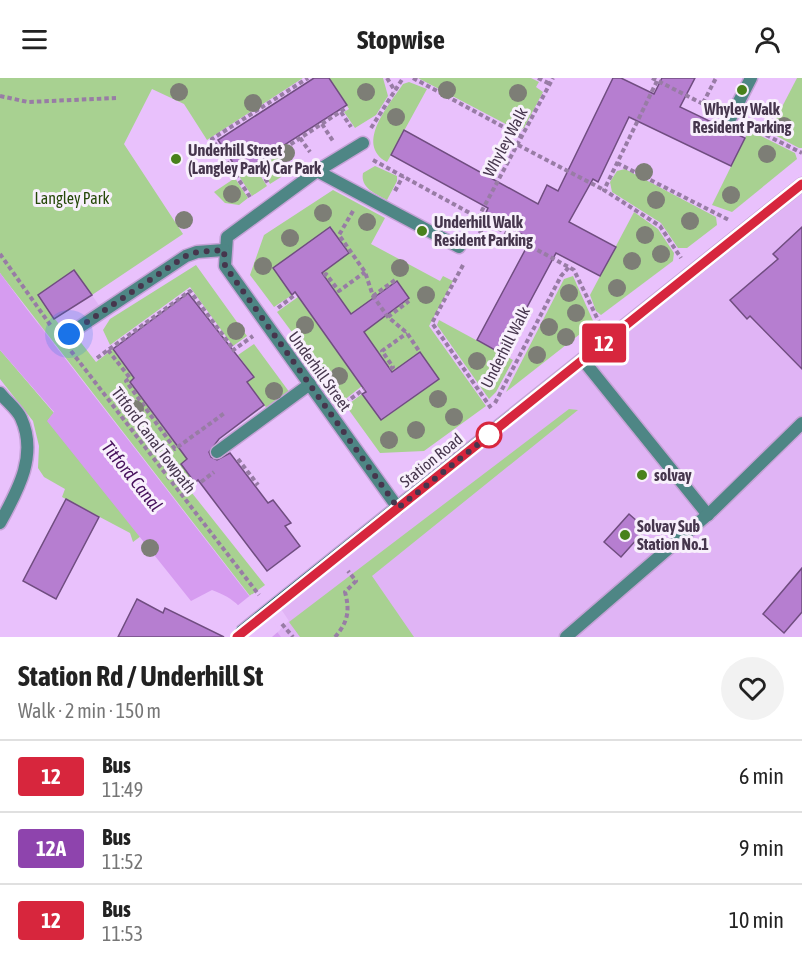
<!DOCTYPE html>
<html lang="en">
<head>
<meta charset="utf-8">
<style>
	:root { --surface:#fff; --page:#f2f2f2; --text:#222; --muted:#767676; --line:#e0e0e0 }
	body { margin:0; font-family:"Asap Condensed",sans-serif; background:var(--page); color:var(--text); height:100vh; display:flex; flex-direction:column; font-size:22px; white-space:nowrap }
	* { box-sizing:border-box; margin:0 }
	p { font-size:20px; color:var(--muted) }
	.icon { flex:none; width:33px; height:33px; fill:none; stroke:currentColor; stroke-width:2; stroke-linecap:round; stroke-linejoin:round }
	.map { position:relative; height:559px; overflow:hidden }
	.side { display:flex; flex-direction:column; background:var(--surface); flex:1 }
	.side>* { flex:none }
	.badge { padding:0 12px; border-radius:4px; font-size:21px; line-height:39px }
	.you { position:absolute; width:30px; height:30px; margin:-15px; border:4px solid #fff; border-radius:50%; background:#1a73e8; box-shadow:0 0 0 9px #1a73e833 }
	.map>.badge { position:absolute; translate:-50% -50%; box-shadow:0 0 0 3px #fff }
	.round { display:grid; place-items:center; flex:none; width:63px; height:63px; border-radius:32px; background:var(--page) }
	.headline { display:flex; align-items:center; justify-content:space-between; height:102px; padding:0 18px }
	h1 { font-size:28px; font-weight:700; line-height:45px }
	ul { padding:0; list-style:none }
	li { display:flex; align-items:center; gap:18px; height:72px; padding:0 18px; border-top:2px solid var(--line) }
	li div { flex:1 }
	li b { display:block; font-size:22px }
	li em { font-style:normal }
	li .badge { min-width:66px; font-weight:700; text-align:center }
	header { display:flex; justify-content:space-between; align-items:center; height:78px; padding:0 18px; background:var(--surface); font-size:27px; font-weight:700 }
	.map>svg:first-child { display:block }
</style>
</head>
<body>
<header><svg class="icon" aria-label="menu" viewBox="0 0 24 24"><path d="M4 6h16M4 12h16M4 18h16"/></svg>Stopwise<svg class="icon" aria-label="person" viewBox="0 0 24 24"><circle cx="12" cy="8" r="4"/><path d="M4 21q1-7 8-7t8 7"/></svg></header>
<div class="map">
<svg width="802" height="559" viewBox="0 0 802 559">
	<rect width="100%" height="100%" fill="#e9c1fc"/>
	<g fill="#e0b4f5">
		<polygon points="802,106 802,559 272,559 289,543 277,525"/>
		<polygon points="74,192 103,233 39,277 38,217"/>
	</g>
	<g fill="#a8d191" fill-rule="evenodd">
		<polygon points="0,0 303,0 207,62 184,26 152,11 124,66 183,156 92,217 74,192 38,217 73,266 79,262 96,284 113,271 131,296 136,298 130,304 148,328 157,326 150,332 176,367 219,324 236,348 181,386 195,405 188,410 265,507 250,518 0,195"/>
		<polygon points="329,0 383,0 388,18 376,37 355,50 344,34 349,31"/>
		<polygon points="418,0 531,0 539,4 536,9 543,14 524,50 517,52"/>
		<polygon points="797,0 802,0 802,70 799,70 769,54"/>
		<path d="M409 4 427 11 387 84C354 66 390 26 403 6Z"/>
		<polygon points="749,52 795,75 797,81 732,134 712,127"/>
		<polygon points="278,77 289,94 270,106 260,89"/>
		<polygon points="247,84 253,93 256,91 267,108 252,118 235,92"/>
		<path d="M375 88 397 98V103L387 122C376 116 360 110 363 95Z"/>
		<polygon points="625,91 716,139 717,147 687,170 678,170 661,145 612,114 610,104 617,93"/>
		<polygon points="231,94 248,120 239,127 225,125 214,114 232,102 228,95"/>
		<path d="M333 112 385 140 371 166 440 203 443 198 453 203 429 248 486 328 424 373 380 375 346 328 362 316 382 342 439 301 420 275 392 294 390 291 322 195 349 175 331 149 273 190 292 217 274 229 250 197 264 157ZM397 203 409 221 388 236 376 218Z"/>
		<polygon points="634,134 658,151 674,175 673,183 601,237 596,233 590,217"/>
		<polygon points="196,187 247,258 233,268 190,209 110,267 103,252 110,241"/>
		<polygon points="573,198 594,245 506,314 564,201"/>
		<polygon points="298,219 362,308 343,323 277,234"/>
		<polygon points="439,242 513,282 496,314 489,321 437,247"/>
		<polygon points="254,266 290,315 268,332 247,304 254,299 238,277"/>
		<polygon points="0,272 54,335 48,342 141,458 133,464 130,455 62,419 65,411 44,399 38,390 39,368 33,343 0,301"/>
		<polygon points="569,331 578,332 372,498 414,559 300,559 289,544"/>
	</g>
	<path fill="#d69cf0" d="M0 195 26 230 281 559H262C246 536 240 522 212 512L191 523 47 343 54 334 0 272Z"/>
	<polygon fill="#e9c1fc" points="252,516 280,552 272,559 258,559 237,528"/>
	<g fill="#b67ed0" stroke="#704d80" stroke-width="1.5">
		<polygon points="314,0 329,0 347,27 250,89 247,84 237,91 218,62"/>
		<polygon points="613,0 621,0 654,16 662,0 695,0 680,29 745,60 731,88 629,39 598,104 593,101 569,144 616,169 600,198 556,175 502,276 477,262 531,161 485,137 488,130 391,77 404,52 538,126 547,107 558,113"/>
		<polygon points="330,149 349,175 322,195 351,236 397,203 409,220 364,254 392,294 420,274 439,301 381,342 362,316 366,314 295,214 292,217 273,190"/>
		<polygon points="802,149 802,291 750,238 747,241 730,222 778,181 773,176"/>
		<polygon points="74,192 92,217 54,241 38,217"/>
		<polygon points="188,215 254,299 247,304 264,327 219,361 209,374 211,379 217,382 230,375 268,425 273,422 291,445 285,448 300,468 267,493 198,402 195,405 181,386 187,381 130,304 134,300 113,271"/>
		<polygon points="66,421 99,439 56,521 23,503"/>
		<polygon points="629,436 646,451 621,479 604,464"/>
		<polygon points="802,490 802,534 784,555 763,536"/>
		<polygon points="137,521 163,535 165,530 224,559 118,559"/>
	</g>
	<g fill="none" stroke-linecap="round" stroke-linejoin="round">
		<g stroke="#c5a2d6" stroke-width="15">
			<g id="service">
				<polyline points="583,282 708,437"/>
				<polyline points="217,374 310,306"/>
				<polyline points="566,559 712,433 802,345"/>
			</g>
		</g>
		<g stroke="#c5a2d6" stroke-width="15">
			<g id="minor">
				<polyline points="731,39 751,0"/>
				<polyline points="363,65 317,93 227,159 225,188 398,430"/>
				<polyline points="317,93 459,169"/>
				<polyline points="69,256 186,178 197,174 224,172"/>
				<path d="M0 315C6 323 17 331 21 340 38 377 18 412 0 445"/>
			</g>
		</g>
		<g stroke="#c5a2d6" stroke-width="15">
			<polyline id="secondary" points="277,525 802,106"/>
		</g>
		<g stroke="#987ca5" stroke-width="4" stroke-dasharray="4.5 3" stroke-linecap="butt">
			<polyline points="387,0 395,13"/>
			<polyline points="413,0 522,59"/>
			<polyline points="538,0 550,6"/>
			<polyline points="652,0 715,32"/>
			<polyline points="657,3 604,112 660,148 681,180"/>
			<polyline points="0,18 28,24 116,20"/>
			<polyline points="703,25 716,0"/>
			<polyline points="341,34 351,49"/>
			<polyline points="322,46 333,63"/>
			<polyline points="746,47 802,75"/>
			<polyline points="371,50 403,0"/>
			<polyline points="300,60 310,74"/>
			<polyline points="518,67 604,112"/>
			<polyline points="279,74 290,91"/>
			<polyline points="373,82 574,192 599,244"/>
			<polyline points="617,85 729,142"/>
			<polyline points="257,88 268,105"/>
			<polyline points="253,91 346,30"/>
			<polyline points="395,113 403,98"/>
			<polyline points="250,119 212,61 308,0"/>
			<polyline points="353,133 339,157 365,194 373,218 388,239 407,255 419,273"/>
			<polyline points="478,140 553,0"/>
			<polyline points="476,162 486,144"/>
			<polyline points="0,176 51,248"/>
			<polyline points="463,187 432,245 491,330"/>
			<polyline points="324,198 326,196 339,213 365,194"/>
			<polyline points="373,218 395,202"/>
			<polyline points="278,230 296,216"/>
			<polyline points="388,239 409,223"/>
			<polyline points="108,272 130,300 126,303 175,371 226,334"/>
			<polyline points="71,273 259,517"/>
			<polyline points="232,273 253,258"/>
			<polyline points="97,280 190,213 234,272"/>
			<polyline points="390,291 393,289 382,273 407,255"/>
			<polyline points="345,325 364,311"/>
			<polyline points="495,325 561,198 569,189"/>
			<polyline points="238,381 258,407"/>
			<polyline points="201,404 214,394"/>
			<polyline points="282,546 293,559"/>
			<path d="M335 559C348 544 350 533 345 514L356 503 348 493"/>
		</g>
		<use href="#service" stroke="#4e8685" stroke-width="12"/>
		<use href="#minor" stroke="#4e8685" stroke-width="12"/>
		<use href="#secondary" stroke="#0a5e5e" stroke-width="12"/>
		<g stroke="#c5a2d6" stroke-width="15" stroke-linecap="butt">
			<polyline id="secondary-bridge" points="241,554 277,525"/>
		</g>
		<use href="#secondary-bridge" stroke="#0a5e5e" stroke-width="12"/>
	</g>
	<g fill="#7d7e76">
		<circle cx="447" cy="12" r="9"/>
		<circle cx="179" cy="14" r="9"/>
		<circle cx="366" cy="14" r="9"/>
		<circle cx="518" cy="15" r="9"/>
		<circle cx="253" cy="25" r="9"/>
		<circle cx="396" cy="39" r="9"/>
		<circle cx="784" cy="48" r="9"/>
		<circle cx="286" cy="75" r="9"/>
		<circle cx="767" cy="76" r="9"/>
		<circle cx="644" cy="94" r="9"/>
		<circle cx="232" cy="116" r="9"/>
		<circle cx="731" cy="117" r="9"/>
		<circle cx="656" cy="122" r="9"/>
		<circle cx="323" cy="135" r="9"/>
		<circle cx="184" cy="142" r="9"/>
		<circle cx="690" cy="143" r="9"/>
		<circle cx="367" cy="144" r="9"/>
		<circle cx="645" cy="157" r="9"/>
		<circle cx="290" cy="160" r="9"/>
		<circle cx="661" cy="176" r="9"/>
		<circle cx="632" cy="183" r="9"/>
		<circle cx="263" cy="188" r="9"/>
		<circle cx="400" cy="190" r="9"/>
		<circle cx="617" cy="210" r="9"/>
		<circle cx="569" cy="215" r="9"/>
		<circle cx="426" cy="217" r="9"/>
		<circle cx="576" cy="235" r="9"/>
		<circle cx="305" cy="247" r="9"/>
		<circle cx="549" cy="249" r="9"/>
		<circle cx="236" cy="253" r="9"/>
		<circle cx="566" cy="259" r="9"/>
		<circle cx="537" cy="277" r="9"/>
		<circle cx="477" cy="283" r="9"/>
		<circle cx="339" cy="298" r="9"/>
		<circle cx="274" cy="313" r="9"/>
		<circle cx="438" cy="321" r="9"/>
		<circle cx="135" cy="331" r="9"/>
		<circle cx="454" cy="339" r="9"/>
		<circle cx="416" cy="352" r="9"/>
		<circle cx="389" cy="362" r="9"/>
		<circle cx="150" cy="470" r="9"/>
	</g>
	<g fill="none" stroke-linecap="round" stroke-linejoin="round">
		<g stroke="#fff" stroke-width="14">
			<polyline id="line" points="237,559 802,106"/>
		</g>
		<use href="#line" stroke="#d7263d" stroke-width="9"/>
		<polyline stroke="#46364d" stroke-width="6" stroke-dasharray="0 10.8" points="69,256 186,178 197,174 224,172 225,188 398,430 491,356 489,357"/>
	</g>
	<g fill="#48811b" stroke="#f8f0fc" stroke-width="2">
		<circle cx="742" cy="12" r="6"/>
		<circle cx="176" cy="81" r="6"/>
		<circle cx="422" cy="153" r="6"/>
		<circle cx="642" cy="397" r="6"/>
		<circle cx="625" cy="457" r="6"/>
	</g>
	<circle fill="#fff" stroke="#d7263d" stroke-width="3" cx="489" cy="357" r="12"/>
	<g text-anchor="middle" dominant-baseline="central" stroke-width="6" stroke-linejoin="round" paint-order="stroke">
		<g font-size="16" font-weight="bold" fill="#46364d" stroke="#f8f0fc" text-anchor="start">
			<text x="742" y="31" text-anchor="middle">Whyley Walk<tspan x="742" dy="18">Resident Parking</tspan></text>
			<text x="188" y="72">Underhill Street<tspan x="188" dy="18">(Langley Park) Car Park</tspan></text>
			<text x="434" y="144">Underhill Walk<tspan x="434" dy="18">Resident Parking</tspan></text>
			<text x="654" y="397">solvay</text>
			<text x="637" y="448">Solvay Sub<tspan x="637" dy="18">Station No.1</tspan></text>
		</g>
		<g font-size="16" fill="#46364d" stroke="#f8f0fc">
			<text transform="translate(505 64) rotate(-62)">Whyley Walk</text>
			<text transform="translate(505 269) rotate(-63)">Underhill Walk</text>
			<text transform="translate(320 293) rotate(54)">Underhill Street</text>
			<text transform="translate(154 362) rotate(53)">Titford Canal Towpath</text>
			<text transform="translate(431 382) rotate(-39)">Station Road</text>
		</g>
		<g font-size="16" fill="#254808" stroke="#f8f0fc">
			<text x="72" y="120">Langley Park</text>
		</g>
		<g font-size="18" font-style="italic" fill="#47115c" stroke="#f8f0fc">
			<text transform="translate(132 398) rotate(51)">Titford Canal</text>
		</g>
	</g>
</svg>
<div class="you" style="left:69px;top:256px"></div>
<b class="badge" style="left:604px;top:265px;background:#d7263d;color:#fff">12</b>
</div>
<section class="side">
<div class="headline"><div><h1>Station Rd / Underhill St</h1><p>Walk · 2 min · 150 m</p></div><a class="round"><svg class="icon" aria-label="heart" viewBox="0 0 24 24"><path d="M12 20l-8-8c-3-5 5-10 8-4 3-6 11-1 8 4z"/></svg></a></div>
<ul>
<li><span class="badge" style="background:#d7263d;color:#fff">12</span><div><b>Bus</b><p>11:49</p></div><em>6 min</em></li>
<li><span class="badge" style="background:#8e44ad;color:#fff">12A</span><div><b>Bus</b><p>11:52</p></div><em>9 min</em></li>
<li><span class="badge" style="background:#d7263d;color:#fff">12</span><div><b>Bus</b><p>11:53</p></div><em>10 min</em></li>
</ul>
</section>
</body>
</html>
